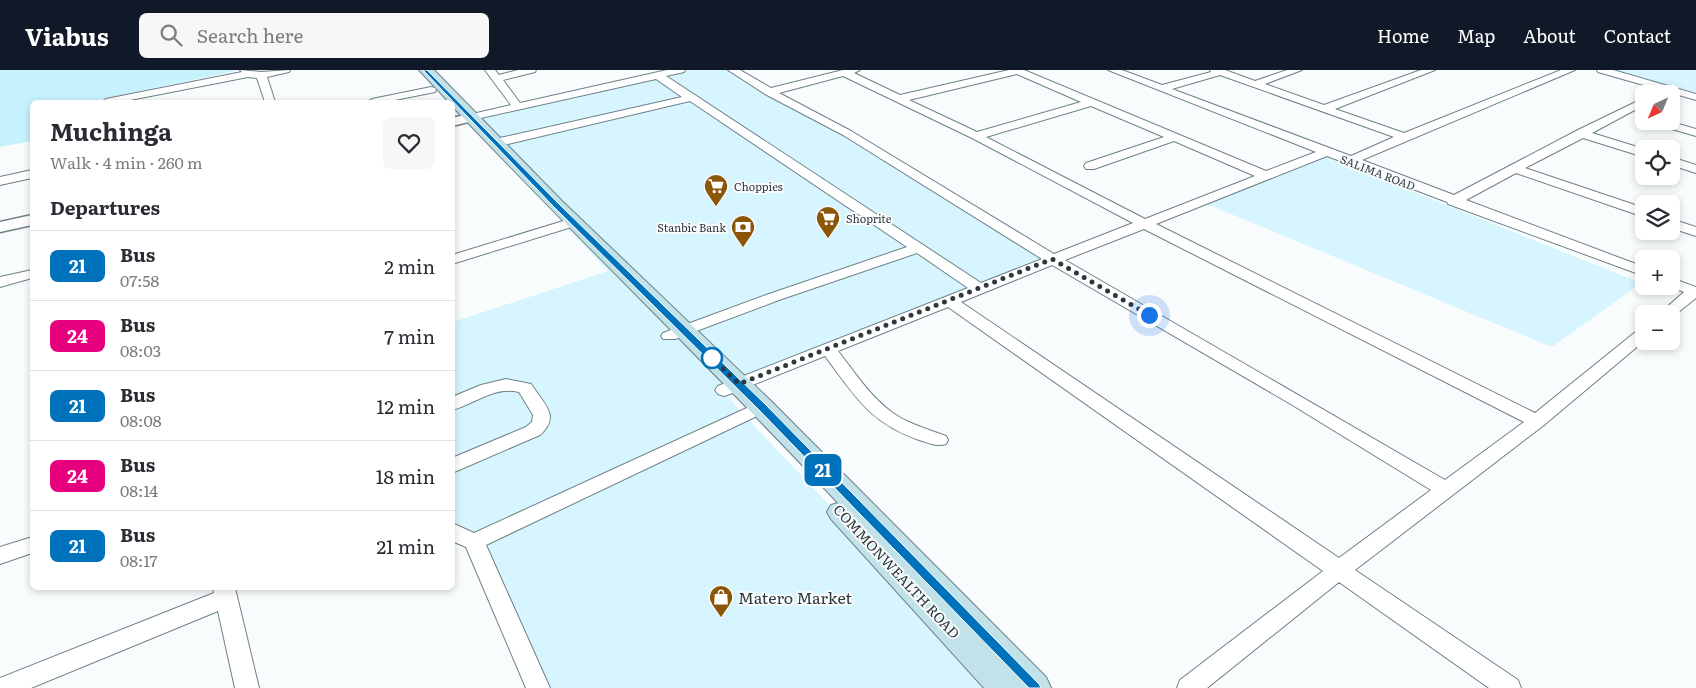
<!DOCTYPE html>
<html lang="en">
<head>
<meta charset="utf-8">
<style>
	:root { --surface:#fff; --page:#f7f7f7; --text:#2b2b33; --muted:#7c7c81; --line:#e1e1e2; --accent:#111827 }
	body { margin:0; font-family:Literata,serif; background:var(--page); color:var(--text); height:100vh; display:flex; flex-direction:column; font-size:19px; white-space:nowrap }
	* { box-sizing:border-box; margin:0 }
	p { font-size:16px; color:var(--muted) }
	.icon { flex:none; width:28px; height:28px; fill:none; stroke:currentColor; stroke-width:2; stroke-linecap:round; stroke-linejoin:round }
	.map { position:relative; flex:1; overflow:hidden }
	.sheet { position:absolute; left:30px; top:30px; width:425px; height:490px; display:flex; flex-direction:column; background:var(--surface); border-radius:8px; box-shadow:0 2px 8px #0003 }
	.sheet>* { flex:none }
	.badge { padding:0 10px; border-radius:8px; font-size:18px; line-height:32px }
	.needle { width:32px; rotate:224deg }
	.buttons { position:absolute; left:1635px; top:15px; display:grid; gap:10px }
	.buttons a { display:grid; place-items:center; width:45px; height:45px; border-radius:8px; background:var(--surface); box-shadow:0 2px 8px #0003; font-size:25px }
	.you { position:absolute; width:25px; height:25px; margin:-12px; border:4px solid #fff; border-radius:50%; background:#1a73e8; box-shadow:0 0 0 8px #1a73e833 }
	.map>.badge { position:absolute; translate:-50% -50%; box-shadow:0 0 0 2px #fff }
	h2 { padding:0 20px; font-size:19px; line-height:45px }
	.round { display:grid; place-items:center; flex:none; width:52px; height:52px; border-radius:8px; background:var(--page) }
	.overview { display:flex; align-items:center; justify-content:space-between; height:85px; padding:0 20px }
	h1 { font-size:24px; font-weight:700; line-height:38px }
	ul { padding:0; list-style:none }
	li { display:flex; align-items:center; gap:15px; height:70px; padding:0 20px; border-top:1px solid var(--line) }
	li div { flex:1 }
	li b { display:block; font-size:19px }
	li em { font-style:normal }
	li .badge { min-width:55px; font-weight:700; text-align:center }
	header { display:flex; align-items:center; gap:30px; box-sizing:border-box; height:70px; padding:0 25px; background:var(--accent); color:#fff }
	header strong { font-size:24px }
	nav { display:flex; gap:28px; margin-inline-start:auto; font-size:18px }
	.search { width:350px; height:45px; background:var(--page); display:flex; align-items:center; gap:12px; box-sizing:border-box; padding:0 18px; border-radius:8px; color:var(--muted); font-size:19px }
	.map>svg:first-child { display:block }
</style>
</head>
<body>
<header>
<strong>Viabus</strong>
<div class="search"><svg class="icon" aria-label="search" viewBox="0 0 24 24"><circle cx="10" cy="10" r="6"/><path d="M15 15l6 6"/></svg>Search here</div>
<nav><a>Home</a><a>Map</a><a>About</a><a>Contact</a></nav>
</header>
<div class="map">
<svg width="1696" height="618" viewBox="0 0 1696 618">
	<rect width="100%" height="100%" fill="#f8fcfd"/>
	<g fill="#d7f5fe">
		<polygon points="680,0 734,0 1051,189 722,320 746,347 1002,618 537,618 473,479 453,467 453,252 608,201 464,48"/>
		<polygon points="1611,0 1696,0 1696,23"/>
		<polygon points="1323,86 1641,213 1552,277 1202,132"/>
	</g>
	<polygon fill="#c7f2fe" points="0,0 234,0 235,1 88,32 32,32 32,71 0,77"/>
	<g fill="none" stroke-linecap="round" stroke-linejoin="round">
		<g stroke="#6e8187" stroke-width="2">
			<g id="minor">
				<polygon points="240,0 261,2 290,0 289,2 267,7 275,32 265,32 257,8 248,7 120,32 101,32 106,29 242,2"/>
				<path d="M485 0H495L499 5 518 0H536L535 2 503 10 520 33 667 0H685L684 2 666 6 981 213 1042 189 843 65 765 24 728 0H740L771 18 843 0H860L854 3 900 25 1009 0H1024L1266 101 1316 82 1108 0H1122L1162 15 1211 2 1210 0H1225L1255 11 1287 0H1302L1265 14 1324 35 1421 0H1435L1335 39 1404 63 1561 0H1575L1362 90 1454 125 1576 61 1644 28V35L1592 63 1644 79V87L1583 68 1525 98 1644 138V147L1516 103 1466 130 1644 197V206L1448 134 1447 132 1327 86 1156 154 1535 343 1638 260 1644 258V271L1544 355 1355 500 1518 610 1521 618H1489L1339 512 1207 618H1177L1180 610 1323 501 948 237 838 281C856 304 873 331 899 347 913 355 930 360 946 366L948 370 946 374C936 377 929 373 919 370 870 353 855 326 825 286L730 324 724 326 718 324 715 320 718 316 968 218 917 183 779 230 675 269H663L661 266 663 263 769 224 907 177 690 31 495 77 491 76 489 73 491 70 682 27 656 9 472 50 468 49 466 47 468 45 511 35ZM1017 4 1081 32 977 62 909 30ZM1220 5 1394 67 1351 86 1172 19ZM843 6 972 68 1133 153 1054 184 851 61 779 23ZM1091 36 1164 67 1086 93 1084 96 1086 99H1094L1174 71 1255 106 1145 149 986 67ZM1144 159 1524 352 1445 410 1065 190ZM1052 195 1289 333 1431 420 1339 488 961 232Z"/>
				<polygon points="1597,0 1613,0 1696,24 1696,30 1598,2"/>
				<polygon points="431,17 435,18 436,20 435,22 385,32 367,32 372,29"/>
				<polygon points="1650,51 1668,51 1696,59 1696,66 1651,53"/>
				<polygon points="1671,87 1696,95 1696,103 1671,95"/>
				<polygon points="32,100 32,108 0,115 0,107"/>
				<polygon points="573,148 580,152 578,155 452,194 452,185"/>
				<polygon points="1671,149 1696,157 1696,166 1671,158"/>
				<polygon points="32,200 32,208 0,217 0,207"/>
				<polygon points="1671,208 1696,217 1696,228 1671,248 1671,244 1659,244 1684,222 1668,216 1671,216"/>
				<path d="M506 309 531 314C544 334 561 346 540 365L452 403V388L526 357 532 352 533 345 519 322C494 316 475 334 452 340V327L481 315Z"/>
				<polygon points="749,337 755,339 758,343 755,347 486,475 550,618 526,618 466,477 452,471 452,453 474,463"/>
				<polygon points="32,467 32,483 0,494 0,477"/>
				<polygon points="213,518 235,518 259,618 235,618 218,541 31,618 0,618 0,608 214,523"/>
			</g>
		</g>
		<g stroke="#6e8187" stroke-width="3">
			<g id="tertiary">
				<polygon points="472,43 479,47 477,50 452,56 452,48"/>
				<polygon points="32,145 32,155 0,162 0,152"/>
			</g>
		</g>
		<g stroke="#6e8187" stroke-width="2">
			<path id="secondary" d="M419 0H434L562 131 771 331 1046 607 1051 618H984L831 449 827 442 831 435 838 433C712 298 579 170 452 36V32H449Z"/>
		</g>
		<use href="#minor" fill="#fff" fill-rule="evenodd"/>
		<use href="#tertiary" fill="#fff" fill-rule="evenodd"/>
		<use href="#secondary" fill="#c2e2e9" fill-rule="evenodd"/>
	</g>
	<polygon fill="#0072bc" stroke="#fff" points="423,0 427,0 559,134 766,335 1039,614 1041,618 1029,618 758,339 554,137"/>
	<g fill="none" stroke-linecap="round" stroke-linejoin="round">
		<polyline stroke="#30383b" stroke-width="5" stroke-dasharray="0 9" points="712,288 708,284 739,314 1052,189 1149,245"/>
	</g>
	<defs>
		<g id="supermarket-pin" transform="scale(1.25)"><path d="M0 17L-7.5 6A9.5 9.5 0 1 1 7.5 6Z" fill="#8c5609" stroke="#f8fcfd"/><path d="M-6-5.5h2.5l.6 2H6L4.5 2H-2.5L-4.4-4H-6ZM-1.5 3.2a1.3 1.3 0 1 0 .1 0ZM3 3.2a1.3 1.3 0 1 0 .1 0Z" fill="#fff"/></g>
		<g id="bank-pin" transform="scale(1.25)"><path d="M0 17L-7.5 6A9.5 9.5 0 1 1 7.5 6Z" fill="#8c5609" stroke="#f8fcfd"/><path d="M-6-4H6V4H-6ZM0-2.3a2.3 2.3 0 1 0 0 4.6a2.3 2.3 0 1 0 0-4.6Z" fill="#fff"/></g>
		<g id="shop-pin" transform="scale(1.25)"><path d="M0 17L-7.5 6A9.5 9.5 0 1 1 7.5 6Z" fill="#8c5609" stroke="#f8fcfd"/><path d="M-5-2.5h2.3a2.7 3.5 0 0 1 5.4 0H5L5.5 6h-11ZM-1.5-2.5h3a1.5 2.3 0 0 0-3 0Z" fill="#fff"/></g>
	</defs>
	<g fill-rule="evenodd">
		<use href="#supermarket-pin" x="716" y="116"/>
		<use href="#supermarket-pin" x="828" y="148"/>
		<use href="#bank-pin" x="743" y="157"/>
		<use href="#shop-pin" x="721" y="527"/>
	</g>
	<circle fill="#fff" stroke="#0072bc" stroke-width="2.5" cx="712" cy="288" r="10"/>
	<g text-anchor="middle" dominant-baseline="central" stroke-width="4" stroke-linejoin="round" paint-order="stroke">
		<g font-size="11" fill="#30383b" stroke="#f8fcfd">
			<text transform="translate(1378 102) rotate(21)">SALIMA ROAD</text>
		</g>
		<g font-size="11" fill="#30383b" stroke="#f8fcfd" text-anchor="start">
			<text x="734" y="116">Choppies</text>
			<text x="846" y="148">Shoprite</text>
			<text x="726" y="157" text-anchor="end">Stanbic Bank</text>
		</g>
		<g font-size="14" fill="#30383b" stroke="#f8fcfd">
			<text transform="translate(897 501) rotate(47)">COMMONWEALTH ROAD</text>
		</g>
		<g font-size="16" fill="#30383b" stroke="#f8fcfd" text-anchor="start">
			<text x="738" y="527">Matero Market</text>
		</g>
	</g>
</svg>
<div class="buttons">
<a><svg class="needle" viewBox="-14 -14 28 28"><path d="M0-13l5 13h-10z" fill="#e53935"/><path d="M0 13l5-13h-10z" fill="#7c7c81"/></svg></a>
<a><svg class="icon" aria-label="locate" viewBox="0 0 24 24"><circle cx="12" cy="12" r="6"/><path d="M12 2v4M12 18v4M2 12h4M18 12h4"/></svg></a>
<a><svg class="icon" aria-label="layers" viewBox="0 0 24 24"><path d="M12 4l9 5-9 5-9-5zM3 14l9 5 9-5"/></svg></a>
<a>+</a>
<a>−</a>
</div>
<div class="you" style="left:1149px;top:245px"></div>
<b class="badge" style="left:823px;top:400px;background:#0072bc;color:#fff">21</b>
<section class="sheet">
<div class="overview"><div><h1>Muchinga</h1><p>Walk · 4 min · 260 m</p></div><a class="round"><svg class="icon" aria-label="heart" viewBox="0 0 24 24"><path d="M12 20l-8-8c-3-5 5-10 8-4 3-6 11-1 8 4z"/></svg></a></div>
<h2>Departures</h2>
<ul>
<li><span class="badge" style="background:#0072bc;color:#fff">21</span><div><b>Bus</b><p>07:58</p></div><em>2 min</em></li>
<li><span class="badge" style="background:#e6007e;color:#fff">24</span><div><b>Bus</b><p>08:03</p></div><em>7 min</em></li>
<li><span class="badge" style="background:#0072bc;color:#fff">21</span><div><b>Bus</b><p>08:08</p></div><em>12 min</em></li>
<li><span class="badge" style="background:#e6007e;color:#fff">24</span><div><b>Bus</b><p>08:14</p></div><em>18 min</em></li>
<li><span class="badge" style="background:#0072bc;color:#fff">21</span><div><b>Bus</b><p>08:17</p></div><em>21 min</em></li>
</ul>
</section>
</div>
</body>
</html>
